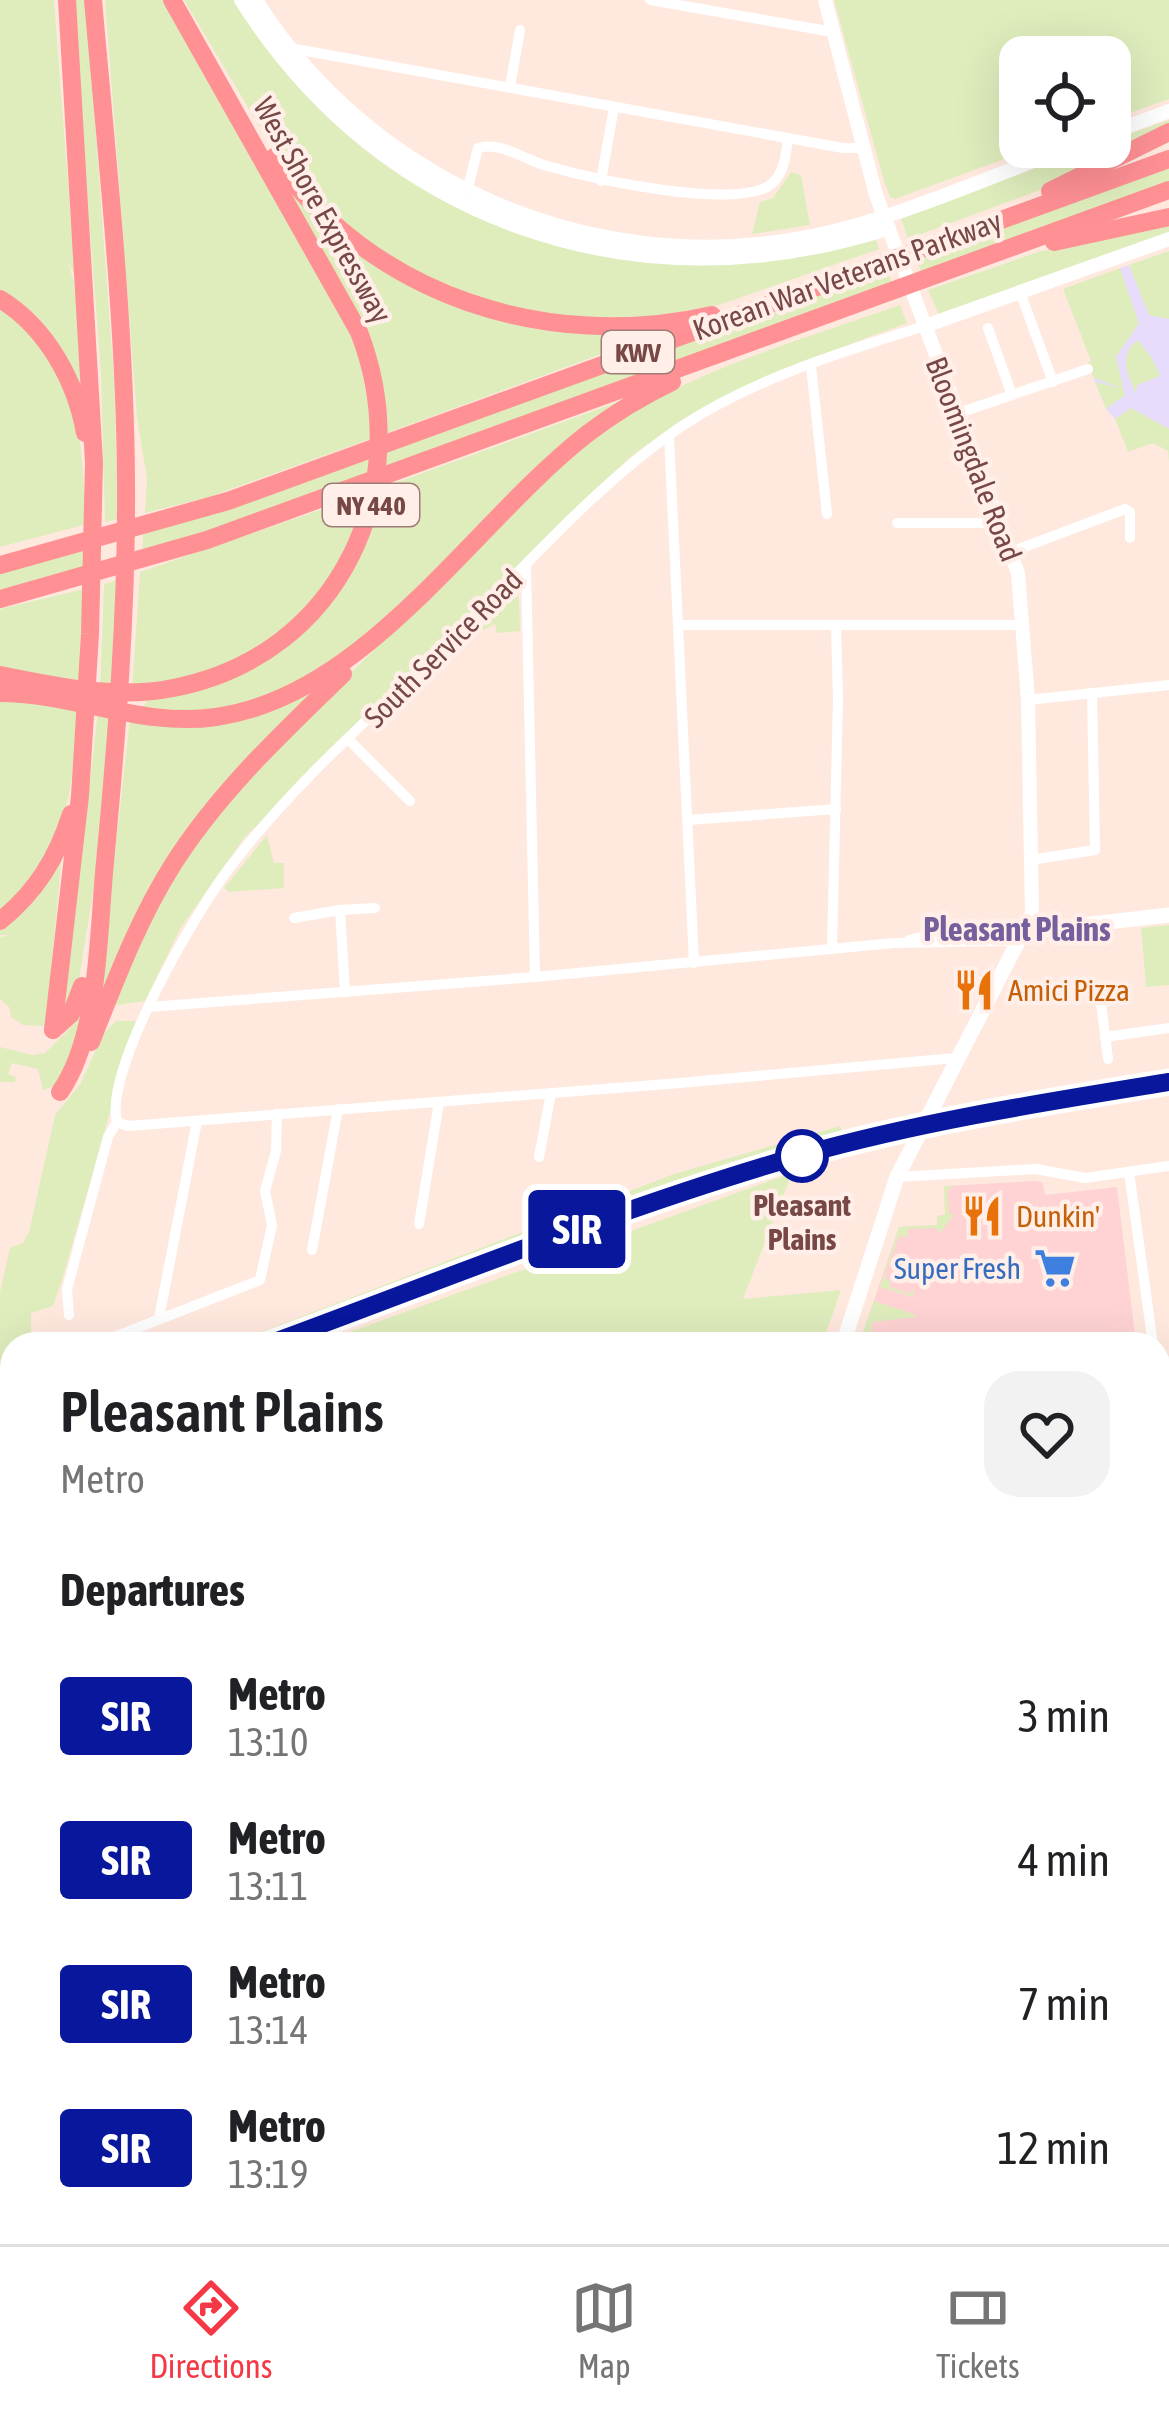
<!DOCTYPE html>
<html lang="en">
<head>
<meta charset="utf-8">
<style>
	:root { --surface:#fff; --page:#f2f2f2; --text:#202124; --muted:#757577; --line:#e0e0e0; --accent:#f53845 }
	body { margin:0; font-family:"Asap Condensed",sans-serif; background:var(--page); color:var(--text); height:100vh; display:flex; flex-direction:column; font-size:45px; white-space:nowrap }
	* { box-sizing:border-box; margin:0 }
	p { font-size:39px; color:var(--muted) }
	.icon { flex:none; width:66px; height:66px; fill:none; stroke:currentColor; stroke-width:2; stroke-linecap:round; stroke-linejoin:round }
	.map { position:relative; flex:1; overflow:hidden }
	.details { position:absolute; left:0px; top:1332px; width:1170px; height:912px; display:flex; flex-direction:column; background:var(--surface); border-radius:36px 36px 0 0; box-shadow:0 12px 48px #0002 }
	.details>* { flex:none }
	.badge { padding:0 24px; border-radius:9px; font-size:42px; line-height:78px }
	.fabs { position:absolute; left:999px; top:36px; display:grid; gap:24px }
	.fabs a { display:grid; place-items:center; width:132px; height:132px; border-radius:24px; background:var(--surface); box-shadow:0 12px 48px #0002; font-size:60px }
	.map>.badge { position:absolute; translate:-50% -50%; box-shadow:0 0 0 6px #fff }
	h2 { padding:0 60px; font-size:45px; line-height:108px }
	.round { display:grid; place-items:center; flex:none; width:126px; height:126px; border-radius:36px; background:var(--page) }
	.summary { display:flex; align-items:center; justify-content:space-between; height:204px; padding:0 60px }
	h1 { font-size:57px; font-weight:600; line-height:90px }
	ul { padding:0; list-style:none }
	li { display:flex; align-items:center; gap:36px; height:144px; padding:0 60px }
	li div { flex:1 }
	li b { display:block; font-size:45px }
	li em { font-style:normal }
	li .badge { min-width:132px; font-weight:700; text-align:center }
	.dock { display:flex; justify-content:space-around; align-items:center; height:168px; border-top:3px solid var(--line); background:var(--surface); font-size:33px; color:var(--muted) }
	.dock a { display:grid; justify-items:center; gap:6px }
	.dock .on { color:var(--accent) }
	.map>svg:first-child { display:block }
</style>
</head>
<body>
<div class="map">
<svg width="1169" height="2244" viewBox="0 0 1169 2244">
	<rect width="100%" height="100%" fill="#ffe9df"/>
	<polygon fill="#ffd3d3" points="1036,1181 1043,1183 1045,1195 1117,1187 1136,1344 859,1344 899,1227 937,1225 937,1216 945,1215 944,1186"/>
	<polygon fill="#e7dcfb" points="1135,263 1169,314 1169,429 1131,408 1115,419 1106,409 1088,363 1108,355 1120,268"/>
	<g fill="#dfedbd">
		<polygon points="0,0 54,0 75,275 67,261 74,281 84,395 0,295"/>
		<polygon points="72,0 86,0 114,379 118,519 105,522 101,373"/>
		<polygon points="105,0 167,0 353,333 376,437 209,497 145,513 147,479 137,418"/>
		<path d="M184 0H235C371 230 627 306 876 240L879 249 719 305 631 321H555L436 286 358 239 274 151Z"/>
		<polygon points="834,0 1169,0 1169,99 1110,120 1110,57 1020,57 1020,147 1037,147 895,199 890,197 884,181"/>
		<polygon points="1169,120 1169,129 1073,178 908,239 901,218 1093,147 1110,147 1110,141"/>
		<polygon points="1169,165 1169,185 922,275 916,258"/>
		<polygon points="791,172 801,175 810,225 752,234 760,202 773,198"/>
		<polygon points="282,180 437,295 659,333 387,433 383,392"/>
		<polygon points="1169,223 1169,232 939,315 928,290 1038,252"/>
		<polygon points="1169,251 1169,319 1149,315 1129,265"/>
		<polygon points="1120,268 1139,323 1116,357 1125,395 1106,409 1095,382 1121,388 1094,378 1088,363 1091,361 1063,289"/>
		<polygon points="886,269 893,284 385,468 386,453"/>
		<path d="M900 305 907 323C809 359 714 393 629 458L244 838 180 929 145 1001 112 1006 155 909 210 822 300 723 576 451C668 376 790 344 900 305Z"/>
		<path d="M0 307C75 363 86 438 84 525L0 547Z"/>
		<path d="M1138 340 1152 358 1160 376 1137 385 1136 394C1128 374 1117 355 1138 340Z"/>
		<polygon points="637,395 337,661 289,692 210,714 143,707 148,700 293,638 373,522 379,523 384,487"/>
		<polygon points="1131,408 1169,429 1169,463 1168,451 1153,443 1128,452 1115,419"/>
		<polygon points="375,457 373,472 142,556 143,534"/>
		<polygon points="369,493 335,574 282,632 215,671 132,689 140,572"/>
		<polygon points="84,551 84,569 0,593 0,572"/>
		<polygon points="118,580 113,688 100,688 104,584"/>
		<polygon points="84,589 79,684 0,670 0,609"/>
		<polygon points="509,596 519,597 520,631 497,633 495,624 477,633 453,656 453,650"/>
		<polygon points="326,680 240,769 98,1003 130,718 172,724"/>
		<path d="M0 698 78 707C74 757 73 810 49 855 38 876 16 895 0 913Z"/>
		<polygon points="98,711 111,714 101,845 76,997 63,1017"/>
		<polygon points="267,835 274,863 284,863 284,888 229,892 224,888"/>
		<polygon points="62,853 46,1026 23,1025 11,1017 9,1007 0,999 0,937 12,935 0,935 0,926"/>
		<polygon points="1169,925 1169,985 1146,987 1141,928"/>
		<polygon points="82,1008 81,1030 58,1085 43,1090 38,1069 12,1063 8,1074 16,1077 15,1082 0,1082 0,1047 33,1055 45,1053 76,1022"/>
		<polygon points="116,1021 136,1021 63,1277 53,1306 31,1313 31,1335 22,1344 12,1344 12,1696 0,1693 0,1292 10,1248 23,1243 29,1232 55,1115 81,1083 103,1034"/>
		<polygon points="905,1115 908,1116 901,1127 739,1168 497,1256 494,1252 486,1255 345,1312 340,1306 267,1335 258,1344 230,1344 674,1174 840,1126 843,1134"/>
		<polygon points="792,1173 743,1299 841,1290 822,1344 316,1344"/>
		<polygon points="944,1186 955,1186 947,1190 949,1213 954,1215 939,1234 937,1228 908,1229 907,1237 899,1236 884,1277 890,1281 890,1287 909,1294 914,1289 913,1297 880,1287 899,1227 937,1225 937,1216 945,1215"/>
		<polygon points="874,1301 914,1314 917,1317 872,1322 872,1329 859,1344"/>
		<polygon points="1169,1366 1169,2244 687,2244 680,2232 1158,2232 1158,1367"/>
		<polygon points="0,1808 12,1811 12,2232 662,2232 660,2244 0,2244"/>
	</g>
	<g fill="#b2eae1" stroke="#97ddd3" stroke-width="3">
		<polygon points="1169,2218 1169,2244 1130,2244 1122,2240 1122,2232 1158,2232 1158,2221"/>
		<polygon points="284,2232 388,2232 396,2244 273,2244"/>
	</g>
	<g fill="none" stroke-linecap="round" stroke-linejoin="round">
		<g stroke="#97ddd3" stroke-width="3">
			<polyline points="0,1686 12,1691"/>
			<polyline points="650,2232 660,2240"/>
			<polyline points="440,2244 458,2232"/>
		</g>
		<g stroke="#fff" stroke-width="10">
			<polyline points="650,0 833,32"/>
			<polyline points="290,48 843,148 863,148"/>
			<polyline points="510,87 520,30"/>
			<polyline points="601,181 614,107"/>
			<path d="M467 191 478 148C501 141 525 160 547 166 593 179 725 208 767 187 784 178 786 155 788 138"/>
			<polyline points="1020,292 1053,382"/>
			<polyline points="988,328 1012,395"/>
			<polyline points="811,366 827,514"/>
			<polyline points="956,414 1088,369"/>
			<polyline points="669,436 694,963"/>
			<polyline points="897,523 998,523"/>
			<polyline points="1011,552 1125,509 1130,512 1130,538"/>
			<polyline points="526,566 535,977"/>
			<polyline points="680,625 1024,625"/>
			<polyline points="1028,700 1169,685"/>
			<polyline points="349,740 410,801"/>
			<polyline points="689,820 836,809"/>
			<polyline points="1030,860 1095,850 1092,693"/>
			<polyline points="294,918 340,910"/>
			<path d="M909 940C942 932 991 918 1023 932"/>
			<polyline points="832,949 838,698 836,625"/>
			<polyline points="345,992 340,910 375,908"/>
			<polyline points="1101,1003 1108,1059"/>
			<polyline points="149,1007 535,977 894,943 1005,941 1022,932"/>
			<polyline points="1105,1037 1169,1028"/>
			<path d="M117 1122C103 1070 199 905 234 862 298 779 381 708 456 635 528 564 598 483 682 426 753 379 844 351 925 326"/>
			<polyline points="117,1122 128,1126 680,1083 955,1058"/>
			<polyline points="539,1157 551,1093"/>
			<polyline points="1129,1172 1153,1344"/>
			<polyline points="897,1177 1036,1169 1085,1178 1169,1166"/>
			<polyline points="419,1224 439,1102"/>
			<polyline points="312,1250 338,1109"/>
			<polyline points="69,1315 67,1289 108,1137 117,1122"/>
			<polyline points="159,1318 197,1121"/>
			<polyline points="109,1339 260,1280 272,1225 265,1191 276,1151 277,1114"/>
			<polyline points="1158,1362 1169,1361"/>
		</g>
		<g stroke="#fff" stroke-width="14">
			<path d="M241 0C382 224 638 310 889 228"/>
			<path d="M256 0C370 182 591 277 802 238 893 221 983 179 1070 147"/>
			<polyline points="825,0 876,195 1018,573 1028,700 1032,913 1023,932"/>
			<polyline points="1110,133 1169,111"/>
			<polyline points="925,326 1169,239"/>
		</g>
		<g stroke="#fff" stroke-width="15">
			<polyline points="843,1344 897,1177 1023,932 1169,915"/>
			<polyline points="0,1803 12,1806"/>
		</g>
		<g stroke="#ff9094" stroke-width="18">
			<path d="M274 157C373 297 548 352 712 315"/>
			<polyline points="1050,191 1169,132"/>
			<polyline points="1054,242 1169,217"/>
			<path d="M0 299C46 327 76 381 85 433"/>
			<polyline points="0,565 228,501 1169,159"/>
			<polyline points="0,599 207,540 1169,190"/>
			<path d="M0 675C57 686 115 700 173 688 341 656 418 485 359 332L172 0"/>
			<path d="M0 693C73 693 143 728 216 717 367 696 473 523 587 434 613 414 643 396 672 382"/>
			<path d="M0 921C36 892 57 858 71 814"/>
			<polyline points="53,1030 80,796 90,634 94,462 67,0"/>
			<polyline points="53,1030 71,1014 82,986"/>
			<path d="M91 1042C115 982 137 922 172 866 218 793 281 734 343 674"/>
			<path d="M60 1092C100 1035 98 931 105 862 117 735 127 609 126 481 125 321 107 159 93 0"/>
		</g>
		<g stroke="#a89ec8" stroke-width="3" stroke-dasharray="18 12" stroke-linecap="butt">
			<path d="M269 1344C446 1279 621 1206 802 1156 923 1122 1046 1102 1169 1082"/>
			<polyline points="0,1443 12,1439"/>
		</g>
	</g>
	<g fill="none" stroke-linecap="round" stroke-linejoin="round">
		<g stroke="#fff" stroke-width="27">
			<path id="line" d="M269 1344C446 1279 621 1207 802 1155 923 1121 1046 1102 1169 1082"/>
		</g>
		<use href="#line" stroke="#08179c" stroke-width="18"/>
	</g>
	<defs>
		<g id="restaurant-bare" transform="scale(3.24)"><path d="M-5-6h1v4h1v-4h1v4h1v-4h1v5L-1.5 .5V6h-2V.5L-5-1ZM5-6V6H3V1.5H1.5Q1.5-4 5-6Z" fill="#e8710a" stroke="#ffefe8" stroke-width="2.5" paint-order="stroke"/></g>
		<g id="supermarket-bare" transform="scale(3.24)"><path d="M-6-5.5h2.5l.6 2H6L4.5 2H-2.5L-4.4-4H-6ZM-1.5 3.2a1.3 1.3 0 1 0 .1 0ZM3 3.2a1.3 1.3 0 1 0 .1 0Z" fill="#3f7fe0" stroke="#ffefe8" stroke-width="2.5" paint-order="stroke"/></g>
	</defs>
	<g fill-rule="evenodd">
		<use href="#restaurant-bare" x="974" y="990"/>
		<use href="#restaurant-bare" x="982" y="1216"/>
		<use href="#supermarket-bare" x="1055" y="1268"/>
	</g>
	<circle fill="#fff" stroke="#08179c" stroke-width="6" cx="802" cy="1156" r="24"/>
	<g text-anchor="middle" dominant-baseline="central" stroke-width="9" stroke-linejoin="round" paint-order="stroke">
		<g fill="#ffefe8" stroke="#a07a76" stroke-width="3">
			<rect x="602" y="331" width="72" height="42" rx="9"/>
			<rect x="323" y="484" width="96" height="42" rx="9"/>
		</g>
		<g font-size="27" font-weight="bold" fill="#774845">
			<text x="638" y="352">KWV</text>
			<text x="371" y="505">NY 440</text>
		</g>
		<g font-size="30" fill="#774845" stroke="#ffefe8">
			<text transform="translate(323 210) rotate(61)">West Shore Expressway</text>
			<text transform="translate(847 275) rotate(-20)">Korean War Veterans Parkway</text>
			<text transform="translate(974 459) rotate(69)">Bloomingdale Road</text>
			<text transform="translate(443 648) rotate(-45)">South Service Road</text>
		</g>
		<g font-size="30" fill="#c56008" stroke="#ffefe8" text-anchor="start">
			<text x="1008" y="990">Amici Pizza</text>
			<text x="1016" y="1216">Dunkin'</text>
		</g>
		<g font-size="30" font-weight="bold" fill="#774845" stroke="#ffefe8">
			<text x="802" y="1205">Pleasant<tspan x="802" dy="34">Plains</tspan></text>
		</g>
		<g font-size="30" fill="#366cbe" stroke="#ffefe8" text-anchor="end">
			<text x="1021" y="1268">Super Fresh</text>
		</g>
		<g font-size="33" font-weight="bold" fill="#755f9c" stroke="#ffefe8">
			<text x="1017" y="929">Pleasant Plains</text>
		</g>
	</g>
</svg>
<div class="fabs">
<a><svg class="icon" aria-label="locate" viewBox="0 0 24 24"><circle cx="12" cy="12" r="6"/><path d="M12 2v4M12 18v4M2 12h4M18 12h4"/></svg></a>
</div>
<b class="badge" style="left:577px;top:1229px;background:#08179c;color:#fff">SIR</b>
<section class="details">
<div class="summary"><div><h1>Pleasant Plains</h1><p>Metro</p></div><a class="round"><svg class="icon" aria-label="heart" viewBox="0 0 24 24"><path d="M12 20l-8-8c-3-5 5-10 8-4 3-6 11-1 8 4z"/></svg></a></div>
<h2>Departures</h2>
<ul>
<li><span class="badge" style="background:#08179c;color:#fff">SIR</span><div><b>Metro</b><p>13:10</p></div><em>3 min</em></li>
<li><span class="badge" style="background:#08179c;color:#fff">SIR</span><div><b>Metro</b><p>13:11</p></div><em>4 min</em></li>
<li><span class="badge" style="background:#08179c;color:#fff">SIR</span><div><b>Metro</b><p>13:14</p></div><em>7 min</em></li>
<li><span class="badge" style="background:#08179c;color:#fff">SIR</span><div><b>Metro</b><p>13:19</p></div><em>12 min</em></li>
</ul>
</section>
</div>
<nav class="dock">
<a class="on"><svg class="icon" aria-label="directions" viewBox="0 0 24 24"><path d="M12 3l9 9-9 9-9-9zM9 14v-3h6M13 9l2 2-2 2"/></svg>Directions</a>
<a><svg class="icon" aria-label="map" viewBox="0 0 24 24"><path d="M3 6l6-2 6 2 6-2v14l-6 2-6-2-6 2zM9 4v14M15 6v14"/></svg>Map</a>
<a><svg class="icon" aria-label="tickets" viewBox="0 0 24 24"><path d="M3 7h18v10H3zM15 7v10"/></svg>Tickets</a>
</nav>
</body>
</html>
